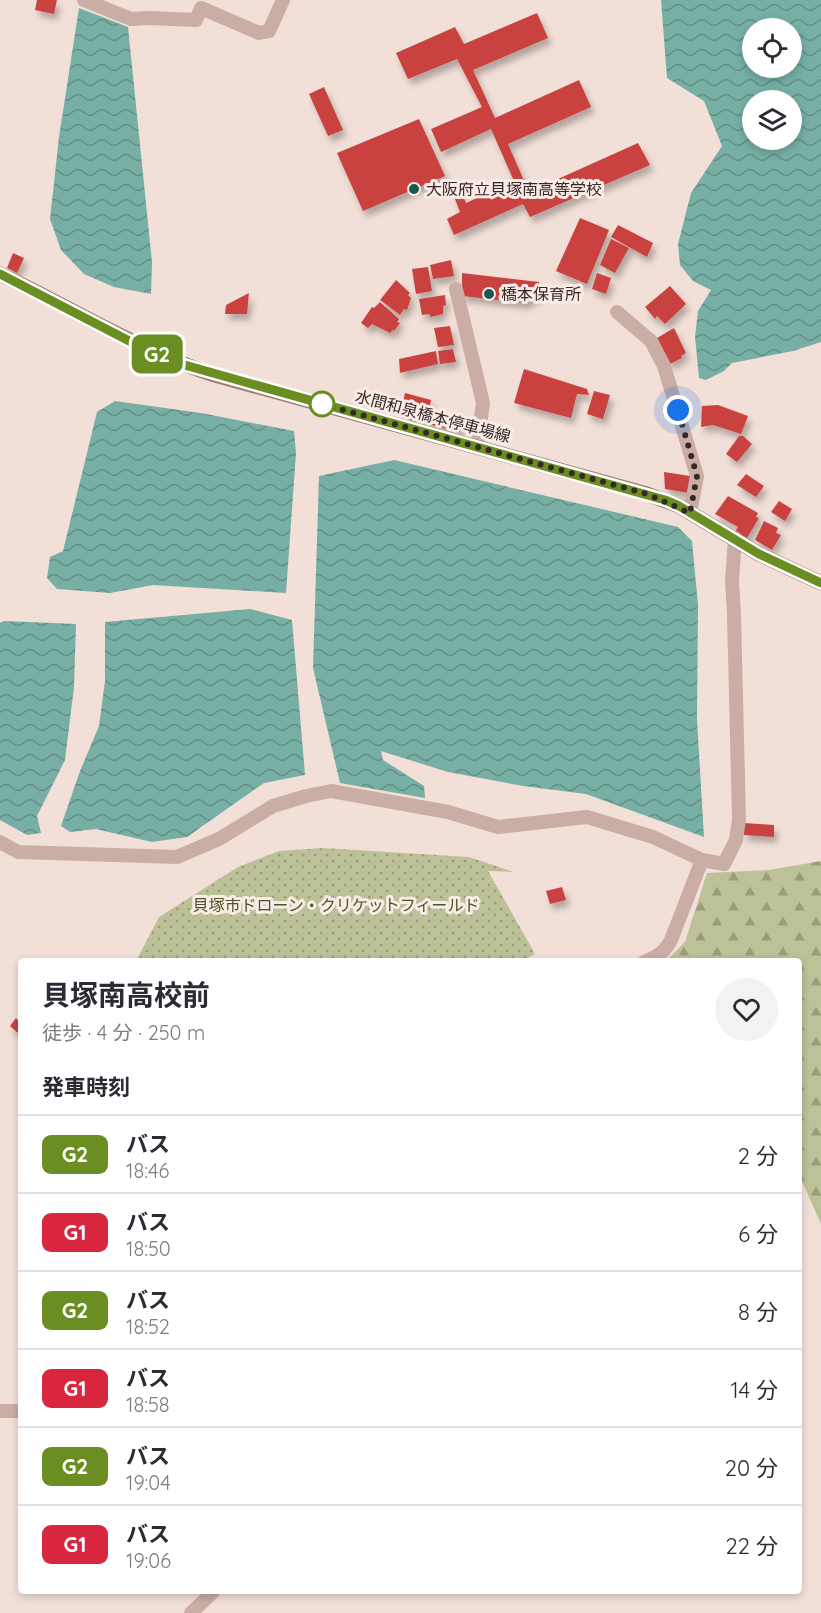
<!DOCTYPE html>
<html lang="ja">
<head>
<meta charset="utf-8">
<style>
	:root { --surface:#fff; --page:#f2f2f3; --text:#2b2b33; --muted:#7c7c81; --line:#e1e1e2 }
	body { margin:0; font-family:Quicksand,"Noto Sans JP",sans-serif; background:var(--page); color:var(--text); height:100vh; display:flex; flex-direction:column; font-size:22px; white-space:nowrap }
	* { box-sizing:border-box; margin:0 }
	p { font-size:20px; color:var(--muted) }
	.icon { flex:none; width:33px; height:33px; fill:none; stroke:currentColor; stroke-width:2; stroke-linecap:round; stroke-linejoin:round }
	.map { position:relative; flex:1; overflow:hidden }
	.details { position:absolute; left:18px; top:958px; width:784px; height:636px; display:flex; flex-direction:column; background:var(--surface); border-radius:6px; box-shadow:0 3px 9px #0003 }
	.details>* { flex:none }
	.badge { padding:0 12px; border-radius:9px; font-size:21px; line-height:39px }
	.fabs { position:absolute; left:742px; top:18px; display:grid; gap:12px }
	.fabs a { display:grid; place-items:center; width:60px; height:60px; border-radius:50%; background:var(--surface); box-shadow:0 3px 9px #0003; font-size:30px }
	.you { position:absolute; width:30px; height:30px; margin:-15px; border:4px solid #fff; border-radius:50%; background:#1a73e8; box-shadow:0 0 0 9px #1a73e833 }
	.map>.badge { position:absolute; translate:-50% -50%; box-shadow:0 0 0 3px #fff }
	h2 { padding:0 24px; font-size:22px; line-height:54px }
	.round { display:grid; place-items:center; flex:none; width:63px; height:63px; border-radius:32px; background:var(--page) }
	.summary { display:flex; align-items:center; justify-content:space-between; height:102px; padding:0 24px }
	h1 { font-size:28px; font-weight:700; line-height:45px }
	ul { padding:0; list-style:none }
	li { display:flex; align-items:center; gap:18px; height:78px; padding:0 24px; border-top:2px solid var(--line) }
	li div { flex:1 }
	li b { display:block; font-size:22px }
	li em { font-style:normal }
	li .badge { min-width:66px; font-weight:700; text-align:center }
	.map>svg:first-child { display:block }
</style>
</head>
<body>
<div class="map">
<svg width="821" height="1613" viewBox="0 0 821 1613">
	<defs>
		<pattern id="forest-firs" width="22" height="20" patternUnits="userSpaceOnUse" patternTransform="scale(1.5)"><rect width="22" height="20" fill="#bcc198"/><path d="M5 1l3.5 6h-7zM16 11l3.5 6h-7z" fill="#9a9d7c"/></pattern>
		<pattern id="park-dots" width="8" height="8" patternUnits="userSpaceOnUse" patternTransform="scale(1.5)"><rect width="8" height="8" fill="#bcc198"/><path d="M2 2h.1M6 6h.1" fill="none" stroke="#9a9d7c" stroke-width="1.8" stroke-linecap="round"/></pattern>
		<pattern id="water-waves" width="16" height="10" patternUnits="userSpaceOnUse" patternTransform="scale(1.5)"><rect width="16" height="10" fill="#77afa5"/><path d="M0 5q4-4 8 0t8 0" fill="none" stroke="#628e86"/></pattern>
		<filter id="shadow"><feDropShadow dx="3.5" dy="6" stdDeviation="3" flood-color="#0004"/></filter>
	</defs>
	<rect width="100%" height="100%" fill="#f2e0d8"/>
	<polygon fill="url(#forest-firs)" points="821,861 821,1224 800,1177 800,962 666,961 685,942 707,873 769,870"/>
	<polygon fill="url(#park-dots)" points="323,848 469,857 514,872 488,871 535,954 521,962 136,961 159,917 238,867 279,851"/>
	<g fill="url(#water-waves)" fill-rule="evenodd">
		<path d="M661 0H821V342L793 351 732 363 724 371 706 380 699 378 695 337 698 311 711 290 693 281 680 265 678 244 691 193 722 146 704 101 667 78ZM753 28H792V68H753ZM753 100H792V140H753Z"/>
		<polygon points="79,8 128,27 152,262 151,294 114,287 84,274 61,250 50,219 59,137"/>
		<polygon points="115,401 201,413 294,431 296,453 286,593 153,585 110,593 57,589 47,578 50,557 63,551 97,412"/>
		<polygon points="394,460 678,527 692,541 698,605 697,719 704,837 586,794 523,786 448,772 381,751 383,760 424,786 425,798 340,783 313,668 319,476"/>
		<polygon points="250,609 292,620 305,775 264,783 187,837 152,842 96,829 70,832 61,826 80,771 99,726 105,681 105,622"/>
		<polygon points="4,621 76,624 74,687 65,760 37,816 41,833 27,835 0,820 0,623"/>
	</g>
	<g fill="#c94340" filter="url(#shadow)">
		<polygon points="37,0 57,0 54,14 35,10"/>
		<polygon points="537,13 548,38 473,70 495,118 579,80 591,107 508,144 529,192 638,143 650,165 530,217 523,204 454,235 447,219 460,212 453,194 461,191 466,203 514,181 491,129 441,152 431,129 482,107 457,59 408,79 396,53 455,27 464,44"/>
		<polygon points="324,87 343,130 328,136 309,94"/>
		<polygon points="419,119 445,176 363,211 337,153"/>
		<polygon points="580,218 609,230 587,284 556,271"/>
		<polygon points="618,225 653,243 647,257 611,237"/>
		<polygon points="611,239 629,248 615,273 600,265"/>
		<polygon points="13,253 24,258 17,273 7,268"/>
		<polygon points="451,260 454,276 433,279 430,265"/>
		<polygon points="428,267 432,291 416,294 412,269"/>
		<polygon points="462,273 539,282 539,294 526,303 462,296"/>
		<polygon points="597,273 611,278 606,294 592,289"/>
		<polygon points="396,280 410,293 408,295 411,298 407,310 404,309 400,315 380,300"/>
		<polygon points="670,286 686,304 665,324 657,316 655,319 645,307"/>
		<polygon points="249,293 247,314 225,314 226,305"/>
		<polygon points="445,295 446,305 443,306 443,314 431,317 429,314 422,315 419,299"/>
		<polygon points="380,302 399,319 397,322 400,323 394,331 393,330 390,333 372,324 368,328 361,323 372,307 374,308"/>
		<polygon points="450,326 454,345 438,347 434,328"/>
		<polygon points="674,328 686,353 681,356 682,358 670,364 657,338"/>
		<polygon points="453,349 456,362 440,364 438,351"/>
		<polygon points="436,351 438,364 400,373 399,359"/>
		<polygon points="524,369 587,389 589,395 577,394 571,418 514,403"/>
		<polygon points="594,391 610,395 603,419 587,414"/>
		<polygon points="405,393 431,400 429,411 462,419 460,432 400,417"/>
		<polygon points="718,405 748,416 741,434 713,425 701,427 702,406"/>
		<polygon points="739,436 743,436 752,444 737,462 726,454"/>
		<polygon points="664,472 690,476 689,493 665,489"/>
		<polygon points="746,474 764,486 756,497 737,485"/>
		<polygon points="728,496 758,513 756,517 759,518 747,538 735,532 738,527 715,514"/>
		<polygon points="779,501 792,509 785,521 771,512"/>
		<polygon points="764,521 778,528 776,533 781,535 772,550 755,540"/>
		<polygon points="744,823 774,825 774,837 744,835"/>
		<polygon points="562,887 566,900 550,904 546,891"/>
		<polygon points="16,1018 21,1024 21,1029 18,1033 10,1026"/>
	</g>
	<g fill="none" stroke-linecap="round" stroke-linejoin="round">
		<g stroke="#caada4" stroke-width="14">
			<polyline points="84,0 131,19 148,18 196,20 201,8 259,33 269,31 283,0"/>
			<polyline points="456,289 483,403 477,447"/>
			<polyline points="617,312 651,341 664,366 697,476 690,513"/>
			<polyline points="0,842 18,852 177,857 219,839 273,806 306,796 331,791 448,812 498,827 587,817 653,837 702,860 724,864 736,840 739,820 734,614 732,581 735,538"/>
			<path d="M644 962C657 957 665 952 671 940L702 860"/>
			<polyline points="0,1411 21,1411"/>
			<polyline points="191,1613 213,1592"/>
		</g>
		<path stroke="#9d7c76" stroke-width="15" d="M0 274C71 308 137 349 211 374L647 494 679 506 759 554 821 583"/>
	</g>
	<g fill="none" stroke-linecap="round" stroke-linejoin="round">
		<g stroke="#fff" stroke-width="14">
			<polyline id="line" points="0,274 135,344 181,364 665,500 679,506 759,554 821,583"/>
		</g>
		<use href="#line" stroke="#6b8e23" stroke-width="9"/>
		<polyline stroke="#352826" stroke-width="6" stroke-dasharray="0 10.8" points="322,404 647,494 690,513 697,476 678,410"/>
	</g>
	<g fill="#1b574e" stroke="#f9ebe5" stroke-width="2">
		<circle cx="414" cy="189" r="6"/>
		<circle cx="489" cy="294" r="6"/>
	</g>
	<circle fill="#fff" stroke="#6b8e23" stroke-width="3" cx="322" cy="404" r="12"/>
	<g text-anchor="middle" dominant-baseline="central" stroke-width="6" stroke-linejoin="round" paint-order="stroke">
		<g font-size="16" fill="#352826" stroke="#f9ebe5" text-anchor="start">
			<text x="426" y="189">大阪府立貝塚南高等学校</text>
			<text x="501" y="294">橋本保育所</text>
		</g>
		<g font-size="16" fill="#352826" stroke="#f9ebe5">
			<text transform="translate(433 416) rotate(15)">水間和泉橋本停車場線</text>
		</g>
		<g font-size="16" fill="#4d5429" stroke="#f9ebe5">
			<text x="336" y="905">貝塚市ドローン・クリケットフィールド</text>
		</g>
	</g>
</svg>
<div class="fabs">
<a><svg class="icon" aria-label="locate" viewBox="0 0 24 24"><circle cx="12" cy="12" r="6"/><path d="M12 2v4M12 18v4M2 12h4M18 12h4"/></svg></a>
<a><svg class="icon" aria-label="layers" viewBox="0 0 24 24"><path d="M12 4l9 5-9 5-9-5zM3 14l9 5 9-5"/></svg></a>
</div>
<div class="you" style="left:678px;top:410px"></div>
<b class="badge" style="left:157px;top:354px;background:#6b8e23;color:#fff">G2</b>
<section class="details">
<div class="summary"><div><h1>貝塚南高校前</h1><p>徒歩 · 4 分 · 250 m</p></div><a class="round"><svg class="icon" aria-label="heart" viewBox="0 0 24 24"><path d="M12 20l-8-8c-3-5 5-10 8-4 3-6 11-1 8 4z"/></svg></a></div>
<h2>発車時刻</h2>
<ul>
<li><span class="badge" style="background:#6b8e23;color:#fff">G2</span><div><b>バス</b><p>18:46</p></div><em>2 分</em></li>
<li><span class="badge" style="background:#d7263d;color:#fff">G1</span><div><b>バス</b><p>18:50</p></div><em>6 分</em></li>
<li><span class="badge" style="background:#6b8e23;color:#fff">G2</span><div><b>バス</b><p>18:52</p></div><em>8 分</em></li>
<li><span class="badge" style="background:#d7263d;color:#fff">G1</span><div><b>バス</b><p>18:58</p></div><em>14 分</em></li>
<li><span class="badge" style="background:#6b8e23;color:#fff">G2</span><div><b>バス</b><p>19:04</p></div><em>20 分</em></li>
<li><span class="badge" style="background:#d7263d;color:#fff">G1</span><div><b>バス</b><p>19:06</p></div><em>22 分</em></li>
</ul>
</section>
</div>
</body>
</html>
